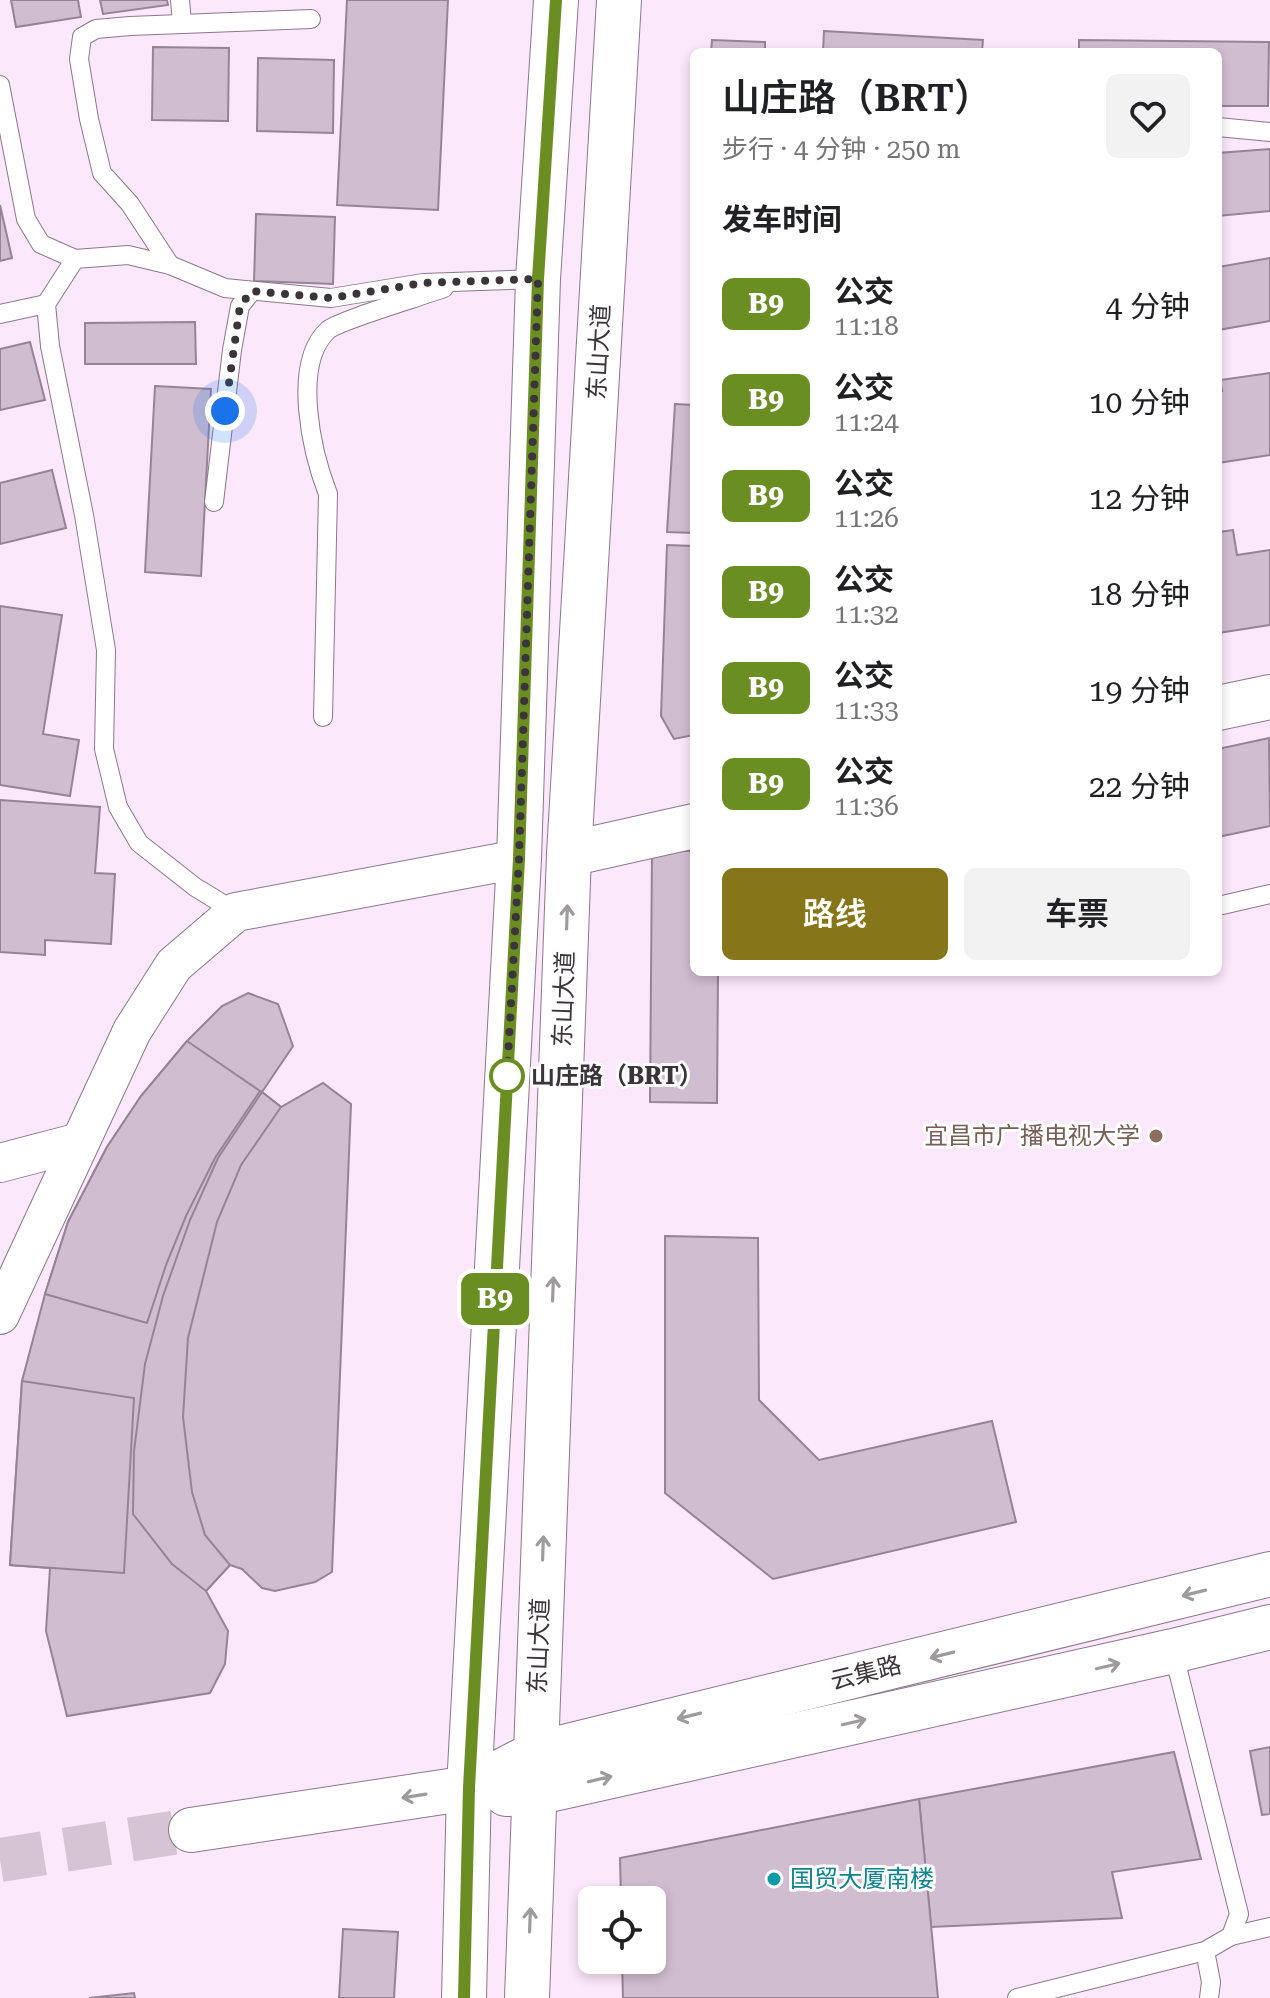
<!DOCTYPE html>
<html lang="zh">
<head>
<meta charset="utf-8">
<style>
	:root { --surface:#fff; --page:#f2f2f2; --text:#202124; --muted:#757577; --accent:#877619 }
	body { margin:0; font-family:"Roboto Serif","Noto Sans SC",serif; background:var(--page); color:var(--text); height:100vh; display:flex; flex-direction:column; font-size:30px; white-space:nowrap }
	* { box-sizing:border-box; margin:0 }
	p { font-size:26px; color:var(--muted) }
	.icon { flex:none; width:44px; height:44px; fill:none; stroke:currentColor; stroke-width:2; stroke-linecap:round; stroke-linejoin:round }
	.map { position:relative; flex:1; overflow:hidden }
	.sheet { position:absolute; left:690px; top:48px; width:532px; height:928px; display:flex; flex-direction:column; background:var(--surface); border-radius:12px; box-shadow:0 4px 12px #0003 }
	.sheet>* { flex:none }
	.badge { padding:0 16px; border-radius:12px; font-size:28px; line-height:52px }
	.buttons { position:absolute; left:578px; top:1886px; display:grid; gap:16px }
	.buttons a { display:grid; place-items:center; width:88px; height:88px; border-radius:12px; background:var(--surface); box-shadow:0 4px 12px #0003; font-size:40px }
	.you { position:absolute; width:40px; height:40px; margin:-20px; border:6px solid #fff; border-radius:50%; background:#1a73e8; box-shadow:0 0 0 12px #1a73e833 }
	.map>.badge { position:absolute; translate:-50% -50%; box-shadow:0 0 0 4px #fff }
	h2 { padding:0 32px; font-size:30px; line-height:72px }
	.round { display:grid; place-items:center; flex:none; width:84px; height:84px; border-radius:12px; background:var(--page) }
	.head { display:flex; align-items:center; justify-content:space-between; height:136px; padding:0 32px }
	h1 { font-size:38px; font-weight:600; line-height:60px }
	.action { display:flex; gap:16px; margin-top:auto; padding:16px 32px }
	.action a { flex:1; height:92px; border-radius:12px; background:var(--accent); color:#fff; font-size:32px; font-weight:600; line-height:92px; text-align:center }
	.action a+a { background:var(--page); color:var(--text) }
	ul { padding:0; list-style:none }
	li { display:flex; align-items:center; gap:24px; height:96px; padding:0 32px }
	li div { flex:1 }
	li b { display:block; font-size:30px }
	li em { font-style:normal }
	li .badge { min-width:88px; font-weight:700; text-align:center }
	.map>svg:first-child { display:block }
</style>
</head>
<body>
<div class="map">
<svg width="1270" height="1998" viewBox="0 0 1270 1998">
	<rect width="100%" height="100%" fill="#fce8fb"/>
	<g fill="#d1bdd0" stroke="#968496" stroke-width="2">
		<polygon points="11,0 78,0 81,17 16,27"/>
		<polygon points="100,0 167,0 168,5 103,14"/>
		<polygon points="347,0 448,0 438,210 337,205"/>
		<polygon points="824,31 983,40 982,52 823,52"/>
		<polygon points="712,40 765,42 765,52 711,52"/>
		<polygon points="1079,40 1269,42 1268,106 1218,106 1218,52 1079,52"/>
		<polygon points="153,47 229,48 228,121 152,120"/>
		<polygon points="258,58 334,60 333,133 257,131"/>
		<polygon points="1270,149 1270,211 1218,216 1218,153"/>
		<polygon points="0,205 12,258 0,261"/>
		<polygon points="256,214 335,217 333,284 254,281"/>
		<polygon points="1270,258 1270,321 1218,330 1218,267"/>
		<polygon points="195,322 196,364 85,364 85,323"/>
		<polygon points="30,342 45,400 0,410 0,349"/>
		<polygon points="1270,373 1270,455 1218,463 1218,392 1222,391 1220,380"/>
		<polygon points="155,386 211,389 201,576 145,572"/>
		<polygon points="675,404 694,405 694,533 667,532"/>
		<polygon points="52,470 66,528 0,544 0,483"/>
		<polygon points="1233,530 1237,555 1270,550 1270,625 1218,633 1218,532"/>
		<polygon points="667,545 694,546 694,735 674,739 661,716"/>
		<polygon points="0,606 62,615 43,734 79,740 70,796 0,785"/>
		<polygon points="1269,738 1270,826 1218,837 1218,749"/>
		<polygon points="0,800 100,807 95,873 115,874 111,944 45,940 45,955 0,952"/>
		<polygon points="652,851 694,851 694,972 718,972 717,1103 650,1102"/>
		<polygon points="248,993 278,1004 293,1046 262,1092 281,1107 323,1083 351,1104 332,1572 315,1582 275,1591 262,1588 242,1569 230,1565 206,1591 228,1631 225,1664 210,1693 67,1716 46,1631 50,1568 10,1565 22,1381 45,1294 68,1222 107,1147 141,1096 187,1041 222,1006"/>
		<polygon points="187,1041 260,1091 215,1158 186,1216 166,1265 147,1323 45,1294 68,1222 107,1147 141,1096"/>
		<polygon points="262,1092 281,1107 241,1165 217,1222 188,1338 183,1417 192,1492 205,1535 230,1565 206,1591 172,1564 133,1514 134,1451 145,1364 163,1296 190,1220 218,1158"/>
		<polygon points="665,1236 758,1238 759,1400 819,1460 992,1421 1016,1522 773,1579 665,1493"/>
		<polygon points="22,1381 134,1398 124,1573 10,1565"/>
		<polygon points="1270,1747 1270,1814 1262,1815 1250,1751"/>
		<polygon points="1174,1752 1201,1859 1112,1872 1122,1918 931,1927 919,1799"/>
		<polygon points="919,1799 938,1998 623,1998 622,1960 652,1960 652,1900 621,1900 620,1858"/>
		<polygon points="343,1929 398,1932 394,1998 339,1998"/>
		<polygon points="134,1993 135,1998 89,1998"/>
	</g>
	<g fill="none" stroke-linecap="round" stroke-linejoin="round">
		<polyline stroke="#d6c4d5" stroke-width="44" stroke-dasharray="44 22" stroke-linecap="butt" points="0,1860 191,1830"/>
		<g stroke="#8a788a" stroke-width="20">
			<g id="service">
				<polyline points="180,0 182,23"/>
				<polyline points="0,85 26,219 41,244 75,259"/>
				<polyline points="1218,127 1270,132"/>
				<polyline points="170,265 130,204 102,173 89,119 79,59 82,37 96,29 130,26 311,19"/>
				<polyline points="0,314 46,304"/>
				<polyline points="214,502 232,350 240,306 252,291"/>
				<path d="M323 717 328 494C312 453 291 364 328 330 340 320 423 296 444 288"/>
				<polyline points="1218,906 1270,894"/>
				<polyline points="236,912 195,887 139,843 118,807 104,749 106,650 84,515 50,346 46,304 75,259 128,255 170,265 225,288 331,298 423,283 538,279"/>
				<polyline points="1231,1936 1270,1927"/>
				<polyline points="1205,1951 1211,1982 1209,1998"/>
				<polyline points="1017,1998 1205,1951 1231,1936 1239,1914 1173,1651"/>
			</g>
		</g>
		<g stroke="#8a788a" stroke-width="40">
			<g id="minor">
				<polyline points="0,1163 80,1142"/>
				<polyline points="0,1315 132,1031 174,965 236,912 519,859"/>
			</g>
		</g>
		<g stroke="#8a788a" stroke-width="46">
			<g id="tertiary">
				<polyline points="1218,708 1270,697"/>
				<polyline points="569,854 694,826"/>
			</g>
		</g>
		<g stroke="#8a788a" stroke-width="46">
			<g id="primary">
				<polyline points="506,1794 535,1793 1173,1651 1270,1627"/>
				<polyline points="191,1830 469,1788 535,1754 1270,1574"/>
				<polyline points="464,1998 469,1788 519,859 538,279 556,0"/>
				<polyline points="527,1998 569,854 619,0"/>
			</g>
		</g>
		<use href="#service" stroke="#fff" stroke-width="18"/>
		<use href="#minor" stroke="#fff" stroke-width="38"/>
		<use href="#tertiary" stroke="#fff" stroke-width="44"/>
		<use href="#primary" stroke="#fff" stroke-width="44"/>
	</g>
	<defs><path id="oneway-shaft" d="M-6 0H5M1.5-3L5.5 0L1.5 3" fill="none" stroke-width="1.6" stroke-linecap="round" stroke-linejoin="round" transform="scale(2)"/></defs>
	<g stroke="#9e9a9d">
		<use href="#oneway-shaft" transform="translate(567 917) rotate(-88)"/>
		<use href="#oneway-shaft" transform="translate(553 1289) rotate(-88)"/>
		<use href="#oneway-shaft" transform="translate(543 1548) rotate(-88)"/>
		<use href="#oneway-shaft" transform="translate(1194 1593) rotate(166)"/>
		<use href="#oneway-shaft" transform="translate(942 1655) rotate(166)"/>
		<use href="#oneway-shaft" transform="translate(1108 1666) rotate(-13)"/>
		<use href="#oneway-shaft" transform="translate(689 1716) rotate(166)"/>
		<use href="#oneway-shaft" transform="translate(854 1722) rotate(-13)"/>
		<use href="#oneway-shaft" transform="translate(600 1779) rotate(-13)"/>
		<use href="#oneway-shaft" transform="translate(414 1796) rotate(171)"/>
		<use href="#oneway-shaft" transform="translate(530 1920) rotate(-88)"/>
	</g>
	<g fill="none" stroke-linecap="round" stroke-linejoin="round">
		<g stroke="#fff" stroke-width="18">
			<polyline id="line" points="464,1998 469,1788 519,859 538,279 556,0"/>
		</g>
		<use href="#line" stroke="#6b8e23" stroke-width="12"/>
		<polyline stroke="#3c343b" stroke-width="8" stroke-dasharray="0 14.4" points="225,411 240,306 252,291 331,298 423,283 538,279 519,859 507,1076"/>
	</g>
	<circle fill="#fff" stroke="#6b8e23" stroke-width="4" cx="507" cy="1076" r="16"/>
	<circle fill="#8d6e63" stroke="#fdfdfd" stroke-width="3" cx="1156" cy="1136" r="8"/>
	<circle fill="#0f9aa8" stroke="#fdfdfd" stroke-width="3" cx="774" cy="1879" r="8"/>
	<g text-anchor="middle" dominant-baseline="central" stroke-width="6" stroke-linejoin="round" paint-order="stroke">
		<g font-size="24" fill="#3c343b" stroke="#fdfdfd">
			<text transform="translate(599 352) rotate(-87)">东山大道</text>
			<text transform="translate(564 999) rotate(-88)">东山大道</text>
			<text transform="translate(539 1646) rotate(-88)">东山大道</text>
			<text transform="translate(866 1673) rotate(-14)">云集路</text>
		</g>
		<g font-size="24" font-weight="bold" fill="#3c343b" stroke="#fdfdfd" text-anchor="start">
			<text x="531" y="1076">山庄路（BRT）</text>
		</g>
		<g font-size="24" fill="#785e54" stroke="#fdfdfd" text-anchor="end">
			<text x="1140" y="1136">宜昌市广播电视大学</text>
		</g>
		<g font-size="24" fill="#0d838f" stroke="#fdfdfd" text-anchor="start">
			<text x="790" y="1879">国贸大厦南楼</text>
		</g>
	</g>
</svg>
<div class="buttons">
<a><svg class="icon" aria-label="locate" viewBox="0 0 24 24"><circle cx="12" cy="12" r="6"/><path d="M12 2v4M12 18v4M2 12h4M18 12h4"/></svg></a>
</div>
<div class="you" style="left:225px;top:411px"></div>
<b class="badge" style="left:495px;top:1299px;background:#6b8e23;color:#fff">B9</b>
<section class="sheet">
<div class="head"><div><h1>山庄路（BRT）</h1><p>步行 · 4 分钟 · 250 m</p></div><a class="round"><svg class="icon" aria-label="heart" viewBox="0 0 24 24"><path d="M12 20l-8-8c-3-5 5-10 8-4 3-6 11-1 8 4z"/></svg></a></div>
<h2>发车时间</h2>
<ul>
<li><span class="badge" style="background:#6b8e23;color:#fff">B9</span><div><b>公交</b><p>11:18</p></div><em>4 分钟</em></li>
<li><span class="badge" style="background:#6b8e23;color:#fff">B9</span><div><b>公交</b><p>11:24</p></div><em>10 分钟</em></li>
<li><span class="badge" style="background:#6b8e23;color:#fff">B9</span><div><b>公交</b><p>11:26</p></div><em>12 分钟</em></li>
<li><span class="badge" style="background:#6b8e23;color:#fff">B9</span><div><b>公交</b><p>11:32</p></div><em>18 分钟</em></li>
<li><span class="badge" style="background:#6b8e23;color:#fff">B9</span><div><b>公交</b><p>11:33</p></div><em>19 分钟</em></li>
<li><span class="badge" style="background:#6b8e23;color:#fff">B9</span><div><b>公交</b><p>11:36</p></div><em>22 分钟</em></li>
</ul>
<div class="action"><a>路线</a><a>车票</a></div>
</section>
</div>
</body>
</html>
